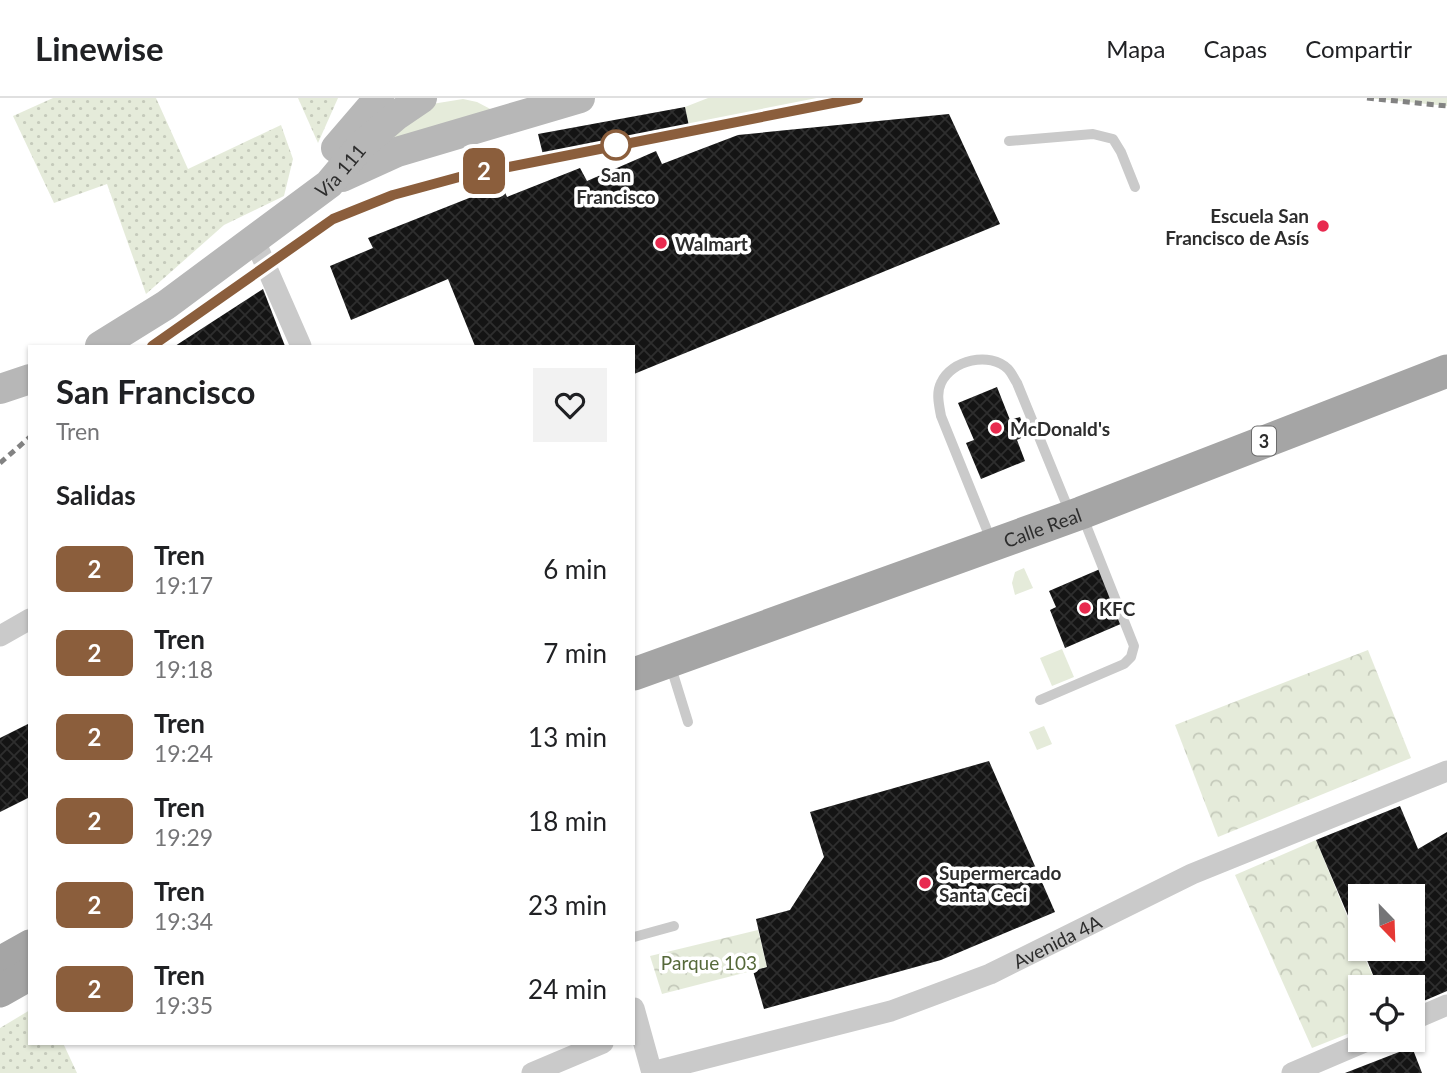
<!DOCTYPE html>
<html lang="es">
<head>
<meta charset="utf-8">
<style>
	:root { --surface:#fff; --page:#f2f2f2; --text:#202124; --muted:#757577; --line:#e0e0e0 }
	body { margin:0; font-family:Lato,sans-serif; background:var(--page); color:var(--text); height:100vh; display:flex; flex-direction:column; font-size:26px; white-space:nowrap }
	* { box-sizing:border-box; margin:0 }
	p { font-size:23px; color:var(--muted) }
	.icon { flex:none; width:38px; height:38px; fill:none; stroke:currentColor; stroke-width:2; stroke-linecap:round; stroke-linejoin:round }
	.map { position:relative; flex:1; overflow:hidden }
	.sheet { position:absolute; left:28px; top:247px; width:607px; height:700px; display:flex; flex-direction:column; background:var(--surface); border-radius:0px; box-shadow:0 2px 5px #0004 }
	.sheet>* { flex:none }
	.badge { padding:0 14px; border-radius:10px; font-size:24px; line-height:46px }
	.needle { width:46px; rotate:157deg }
	.tools { position:absolute; left:1348px; top:786px; display:grid; gap:14px }
	.tools a { display:grid; place-items:center; width:77px; height:77px; border-radius:0px; background:var(--surface); box-shadow:0 2px 5px #0004; font-size:35px }
	.map>.badge { position:absolute; translate:-50% -50%; box-shadow:0 0 0 4px #fff }
	h2 { padding:0 28px; font-size:26px; line-height:63px }
	.round { display:grid; place-items:center; flex:none; width:74px; height:74px; border-radius:0px; background:var(--page) }
	.head { display:flex; align-items:center; justify-content:space-between; height:119px; padding:0 28px }
	h1 { font-size:33px; font-weight:700; line-height:52px }
	ul { padding:0; list-style:none }
	li { display:flex; align-items:center; gap:21px; height:84px; padding:0 28px }
	li div { flex:1 }
	li b { display:block; font-size:26px }
	li em { font-style:normal }
	li .badge { min-width:77px; font-weight:700; text-align:center }
	header { display:flex; align-items:center; gap:42px; box-sizing:border-box; height:98px; padding:0 35px; background:var(--surface); border-bottom:2px solid var(--line) }
	header strong { font-size:33px }
	nav { display:flex; gap:38px; margin-inline-start:auto; font-size:24px }
	.map>svg:first-child { display:block }
</style>
</head>
<body>
<header>
<strong>Linewise</strong>
<nav><a>Mapa</a><a>Capas</a><a>Compartir</a></nav>
</header>
<div class="map">
<svg width="1447" height="975" viewBox="0 0 1447 975">
	<defs>
		<pattern id="park-crowns" width="20" height="18" patternUnits="userSpaceOnUse" patternTransform="scale(1.75)"><rect width="20" height="18" fill="#e5ebda"/><path d="M2 6a3 3 0 1 1 6 0M12 15a3 3 0 1 1 6 0" fill="none" stroke="#c5cabb"/></pattern>
		<pattern id="garden-dots" width="8" height="8" patternUnits="userSpaceOnUse" patternTransform="scale(1.75)"><rect width="8" height="8" fill="#e5ebda"/><path d="M2 2h.1M6 6h.1" fill="none" stroke="#c5cabb" stroke-width="1.8" stroke-linecap="round"/></pattern>
		<pattern id="building-cross-hatch" width="8" height="8" patternUnits="userSpaceOnUse" patternTransform="scale(1.75)"><rect width="8" height="8" fill="#141414"/><path d="M0 0l8 8M0 8l8-8" fill="none" stroke="#2e2e2e"/></pattern>
	</defs>
	<rect width="100%" height="100%" fill="#fff"/>
	<g fill="#e5ebda">
		<polygon points="708,0 858,0 690,33 685,9"/>
		<polygon points="1368,0 1447,0 1447,8"/>
		<polygon points="463,1 477,4 496,14 391,46 392,37 432,6"/>
		<polygon points="1024,470 1033,490 1015,497 1012,485 1015,474"/>
		<polygon points="1062,551 1074,579 1052,588 1040,560"/>
		<polygon points="1044,628 1052,646 1037,652 1029,634"/>
	</g>
	<g fill="url(#park-crowns)">
		<polygon points="1368,552 1411,660 1218,739 1175,627"/>
		<polygon points="1316,742 1360,850 1378,889 1360,889 1360,931 1312,950 1235,777"/>
		<polygon points="758,832 767,869 662,896 650,858"/>
	</g>
	<g fill="url(#garden-dots)">
		<polygon points="53,0 156,0 188,71 281,27 293,61 284,98 224,127 146,196 107,86 54,105 13,18"/>
		<polygon points="298,0 338,0 318,45"/>
		<polygon points="30,912 30,945 63,945 77,975 0,975 0,930"/>
	</g>
	<g fill="url(#building-cross-hatch)">
		<polygon points="685,9 690,33 544,61 538,36"/>
		<polygon points="949,16 1000,126 634,276 634,248 475,248 448,181 351,222 330,168 373,150 368,140 502,87 507,99 580,70 587,83 656,53 662,66 738,37"/>
		<polygon points="263,191 285,248 175,248"/>
		<polygon points="997,289 1010,322 1020,319 1027,337 1017,342 1025,363 981,381 966,345 974,342 958,305"/>
		<polygon points="1100,471 1123,525 1065,550 1050,512 1056,509 1049,493"/>
		<polygon points="30,625 30,699 0,714 0,640"/>
		<polygon points="989,663 1055,814 941,862 764,911 753,873 767,869 756,821 790,812 824,759 810,714"/>
		<polygon points="1400,708 1418,751 1447,734 1447,893 1412,908 1412,889 1378,889 1362,850 1412,850 1412,798 1360,798 1360,846 1316,742"/>
		<polygon points="1412,949 1422,975 1345,975"/>
	</g>
	<g fill="none" stroke-linecap="round" stroke-linejoin="round">
		<g stroke="#cacaca" stroke-width="10">
			<polyline points="1009,43 1093,36 1113,41 1121,54 1135,89"/>
			<path d="M991 442 941 318C939 307 936 295 941 285 951 262 990 253 1008 271 1012 275 1014 281 1017 285L1070 415"/>
			<polyline points="670,566 688,624"/>
			<polyline points="1040,602 1124,566 1131,559 1134,548 1082,417"/>
			<polyline points="634,839 674,828"/>
		</g>
		<g stroke="#cacaca" stroke-width="21">
			<polyline points="255,143 301,248"/>
			<polyline points="0,538 30,521"/>
			<polyline points="634,910 652,975"/>
			<polyline points="1412,922 1447,907"/>
			<path id="s1" d="M652 974 891 913 990 876 1192 776 1447 673"/>
			<polyline points="532,975 603,945"/>
			<polyline points="1292,975 1369,942"/>
		</g>
		<g stroke="#b7b7b7" stroke-width="30">
			<polyline points="336,50 379,0"/>
			<polyline points="342,79 397,54 580,0"/>
			<path id="s2" d="M100 248 166 207 329 86 361 48 397 17 422 0"/>
			<polyline points="0,291 30,281"/>
		</g>
		<g stroke="#a5a5a5" stroke-width="33">
			<path id="s3" d="M634 576 1081 415 1447 273"/>
			<polyline points="0,865 30,848"/>
			<polyline points="0,893 30,876"/>
		</g>
		<g stroke="#828282" stroke-width="5" stroke-dasharray="7 5" stroke-linecap="butt">
			<polyline points="1367,0 1447,8"/>
			<polyline points="152,248 267,169 333,121 393,97 463,78 858,0"/>
			<polyline points="0,365 30,339"/>
		</g>
	</g>
	<g fill="none" stroke-linecap="round" stroke-linejoin="round">
		<g stroke="#fff" stroke-width="16">
			<polyline id="line" points="152,248 333,121 393,97 463,78 858,0"/>
		</g>
		<use href="#line" stroke="#8b5e3c" stroke-width="10"/>
	</g>
	<circle fill="#fff" stroke="#8b5e3c" stroke-width="3.5" cx="616" cy="47" r="14"/>
	<g fill="#e82a4f" stroke="#fff" stroke-width="2.5">
		<circle cx="1323" cy="128" r="7"/>
		<circle cx="661" cy="145" r="7"/>
		<circle cx="996" cy="330" r="7"/>
		<circle cx="1085" cy="510" r="7"/>
		<circle cx="925" cy="785" r="7"/>
	</g>
	<g text-anchor="middle" dominant-baseline="central" stroke-width="7" stroke-linejoin="round" paint-order="stroke">
		<rect fill="#fff" stroke="#6c6c6c" stroke-width="2" x="1252" y="328.5" width="24" height="29" rx="5"/>
		<g font-size="18" font-weight="bold" fill="#2d2d2d">
			<text x="1264" y="343">3</text>
		</g>
		<g font-size="19" fill="#2d2d2d" stroke="#fff">
			<text stroke="none"><textPath href="#s2" startOffset="298">Vía 111</textPath></text>
			<text stroke="none"><textPath href="#s3" startOffset="434">Calle Real</textPath></text>
			<text stroke="none"><textPath href="#s1" startOffset="427">Avenida 4A</textPath></text>
		</g>
		<g font-size="19" font-weight="bold" fill="#2d2d2d" stroke="#fff">
			<text x="616" y="76">San<tspan x="616" dy="22">Francisco</tspan></text>
		</g>
		<g font-size="19" font-weight="bold" fill="#2d2d2d" stroke="#fff" text-anchor="start">
			<text x="1309" y="117" text-anchor="end">Escuela San<tspan x="1309" dy="22">Francisco de Asís</tspan></text>
			<text x="675" y="145">Walmart</text>
			<text x="1010" y="330">McDonald's</text>
			<text x="1099" y="510">KFC</text>
			<text x="939" y="774">Supermercado<tspan x="939" dy="22">Santa Ceci</tspan></text>
		</g>
		<g font-size="19" fill="#56693a" stroke="#fff">
			<text x="709" y="864">Parque 103</text>
		</g>
	</g>
</svg>
<div class="tools">
<a><svg class="needle" viewBox="-14 -14 28 28"><path d="M0-13l5 13h-10z" fill="#e53935"/><path d="M0 13l5-13h-10z" fill="#757577"/></svg></a>
<a><svg class="icon" aria-label="locate" viewBox="0 0 24 24"><circle cx="12" cy="12" r="6"/><path d="M12 2v4M12 18v4M2 12h4M18 12h4"/></svg></a>
</div>
<b class="badge" style="left:484px;top:73px;background:#8b5e3c;color:#fff">2</b>
<section class="sheet">
<div class="head"><div><h1>San Francisco</h1><p>Tren</p></div><a class="round"><svg class="icon" aria-label="heart" viewBox="0 0 24 24"><path d="M12 20l-8-8c-3-5 5-10 8-4 3-6 11-1 8 4z"/></svg></a></div>
<h2>Salidas</h2>
<ul>
<li><span class="badge" style="background:#8b5e3c;color:#fff">2</span><div><b>Tren</b><p>19:17</p></div><em>6 min</em></li>
<li><span class="badge" style="background:#8b5e3c;color:#fff">2</span><div><b>Tren</b><p>19:18</p></div><em>7 min</em></li>
<li><span class="badge" style="background:#8b5e3c;color:#fff">2</span><div><b>Tren</b><p>19:24</p></div><em>13 min</em></li>
<li><span class="badge" style="background:#8b5e3c;color:#fff">2</span><div><b>Tren</b><p>19:29</p></div><em>18 min</em></li>
<li><span class="badge" style="background:#8b5e3c;color:#fff">2</span><div><b>Tren</b><p>19:34</p></div><em>23 min</em></li>
<li><span class="badge" style="background:#8b5e3c;color:#fff">2</span><div><b>Tren</b><p>19:35</p></div><em>24 min</em></li>
</ul>
</section>
</div>
</body>
</html>
